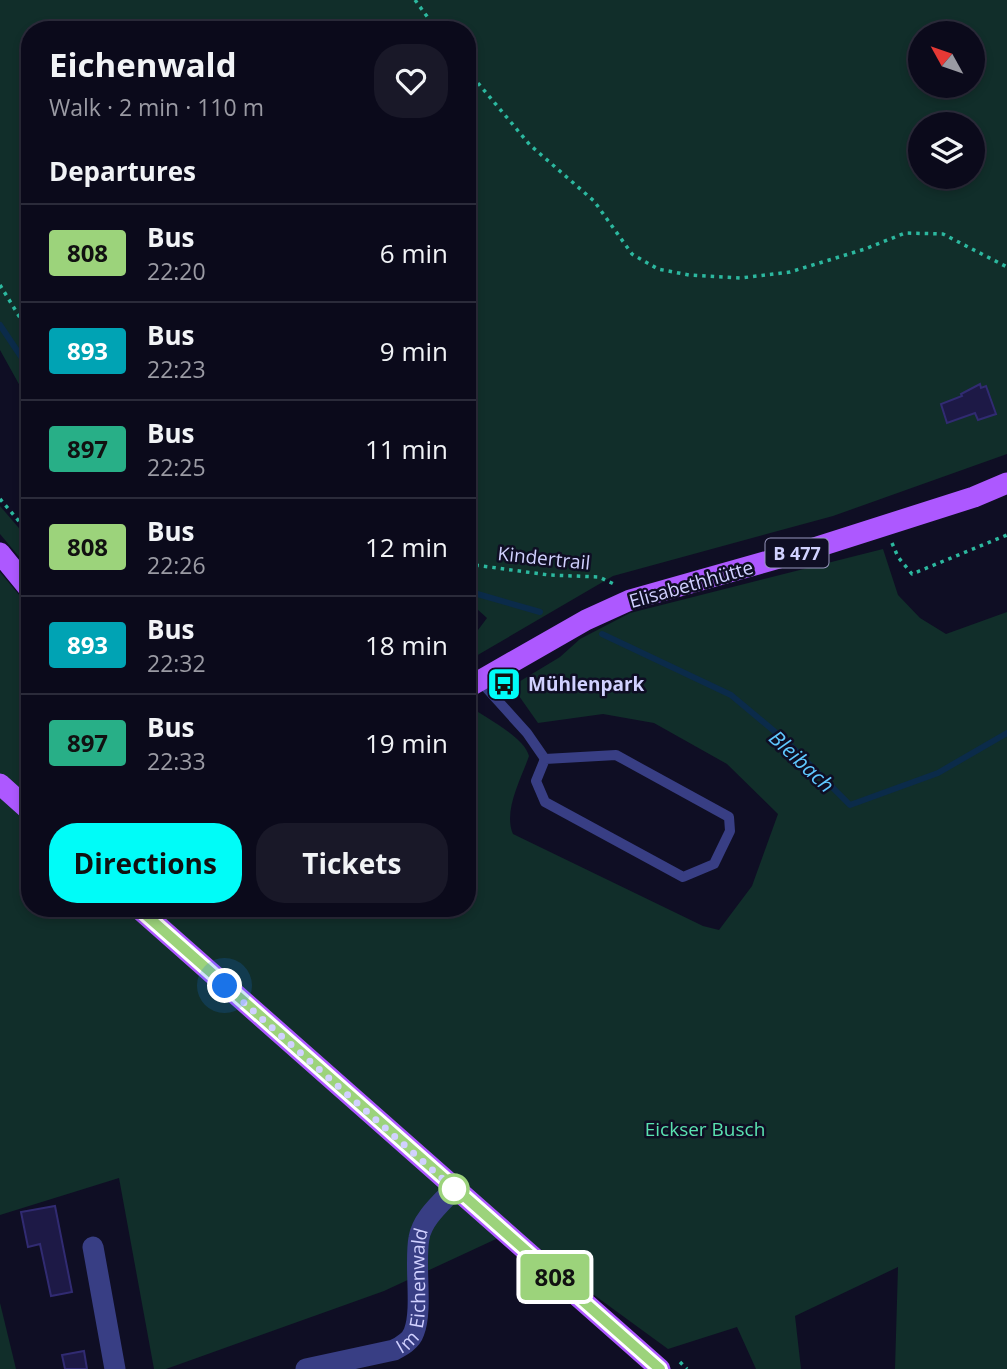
<!DOCTYPE html>
<html lang="en">
<head>
<meta charset="utf-8">
<style>
	:root { --surface:#0b0a1b; --page:#191828; --text:#f1f3f6; --muted:#9a9aa3; --line:#2b2b3a; --accent:#00fcf8 }
	body { margin:0; font-family:"Open Sans",sans-serif; background:var(--page); color:var(--text); height:100vh; display:flex; flex-direction:column; font-size:26px; white-space:nowrap }
	* { box-sizing:border-box; margin:0 }
	p { font-size:23px; color:var(--muted) }
	.icon { flex:none; width:38px; height:38px; fill:none; stroke:currentColor; stroke-width:2; stroke-linecap:round; stroke-linejoin:round }
	.map { position:relative; flex:1; overflow:hidden }
	.drawer { position:absolute; left:21px; top:21px; width:455px; height:896px; display:flex; flex-direction:column; background:var(--surface); border-radius:28px; box-shadow:0 4px 10px #0003,0 0 0 2px var(--line) }
	.drawer>* { flex:none }
	.badge { padding:0 14px; border-radius:5px; font-size:24px; line-height:46px }
	.needle { width:46px; rotate:310deg }
	.fabs { position:absolute; left:908px; top:21px; display:grid; gap:14px }
	.fabs a { display:grid; place-items:center; width:77px; height:77px; border-radius:50%; background:var(--surface); box-shadow:0 4px 10px #0003,0 0 0 2px var(--line); font-size:35px }
	.you { position:absolute; width:35px; height:35px; margin:-18px; border:5px solid #fff; border-radius:50%; background:#1a73e8; box-shadow:0 0 0 10px #1a73e833 }
	.map>.badge { position:absolute; translate:-50% -50%; box-shadow:0 0 0 4px #fff }
	h2 { padding:0 28px; font-size:26px; line-height:63px }
	.round { display:grid; place-items:center; flex:none; width:74px; height:74px; border-radius:28px; background:var(--page) }
	.overview { display:flex; align-items:center; justify-content:space-between; height:119px; padding:0 28px }
	h1 { font-size:33px; font-weight:700; line-height:52px }
	.primary-button { display:flex; gap:14px; margin-top:auto; padding:14px 28px }
	.primary-button a { flex:1; height:80px; border-radius:28px; background:var(--accent); color:#111; font-size:28px; font-weight:700; line-height:80px; text-align:center }
	.primary-button a+a { background:var(--page); color:var(--text) }
	ul { padding:0; list-style:none }
	li { display:flex; align-items:center; gap:21px; height:98px; padding:0 28px; border-top:2px solid var(--line) }
	li div { flex:1 }
	li b { display:block; font-size:26px }
	li em { font-style:normal }
	li .badge { min-width:77px; font-weight:700; text-align:center }
	.map>svg:first-child { display:block }
</style>
</head>
<body>
<div class="map">
<svg width="1007" height="1369" viewBox="0 0 1007 1369">
	<rect width="100%" height="100%" fill="#0f0e24"/>
	<g fill="#112e2a" fill-rule="evenodd">
		<path d="M0 0H1007V454L833 516 613 576 476 656 467 654V635L478 630 487 618 467 600V30H30V404L0 350ZM920 33H973V86H920ZM920 124H973V177H920Z"/>
		<polygon points="0,506 30,541 30,570 0,534"/>
		<path d="M883 549 898 595 920 618 946 634 1007 612V1369H895L898 1267 795 1316 801 1369H756L737 1327 668 1349 509 1233 384 1291 166 1369H154L119 1178 0 1215V572L30 608V908H467V705C484 717 524 736 529 756 521 779 503 811 513 834L703 926 719 930 752 886 778 814 727 764 654 723 603 714 538 723 512 686 560 657 580 639 630 613Z"/>
		<polygon points="0,1303 16,1369 0,1369"/>
	</g>
	<g fill="none" stroke-linecap="round" stroke-linejoin="round">
		<g stroke="#0b2b4a" stroke-width="6">
			<polyline points="0,325 30,370"/>
			<polyline points="467,591 540,612"/>
			<polyline points="602,634 731,695 786,741 850,805 938,773 1007,733"/>
		</g>
	</g>
	<g fill="#1d1946" stroke="#312b72" stroke-width="2">
		<polygon points="980,384 981,388 986,386 996,414 978,420 975,413 947,423 941,404 962,396 961,394"/>
		<polygon points="55,1206 72,1292 51,1296 40,1244 28,1247 21,1212"/>
		<polygon points="84,1351 87,1369 65,1369 62,1355"/>
	</g>
	<g fill="none" stroke-linecap="round" stroke-linejoin="round">
		<g stroke="#2cb89f" stroke-width="3.5" stroke-dasharray="3.5 5" stroke-linecap="butt">
			<polyline points="415,0 437,30"/>
			<polyline points="467,70 530,145 594,201 632,254 658,269 689,275 741,278 790,272 865,249 905,233 943,234 1007,267"/>
			<polyline points="0,285 30,334"/>
			<polyline points="0,499 30,534"/>
			<polyline points="892,543 898,557 912,574 1007,535"/>
			<polyline points="467,564 549,575 599,577 616,585"/>
			<polyline points="680,1362 687,1369"/>
		</g>
		<g stroke="#383e84" stroke-width="10">
			<polyline points="481,682 527,733 545,759"/>
			<polygon points="616,755 729,817 730,831 714,864 683,877 545,802 536,781 545,759"/>
		</g>
		<g stroke="#383e84" stroke-width="21">
			<polyline points="93,1247 115,1369"/>
			<path id="s1" d="M306 1369 394 1350C402 1346 411 1341 414 1332 423 1309 414 1264 419 1238 422 1219 441 1203 454 1189"/>
		</g>
		<g stroke="#ad58ff" stroke-width="21">
			<polyline points="0,553 30,590"/>
			<polyline points="467,688 586,620 630,600 811,549 974,497 1007,483"/>
			<polyline points="0,784 30,811"/>
			<polyline points="138,908 660,1369"/>
		</g>
	</g>
	<g fill="none" stroke-linecap="round" stroke-linejoin="round">
		<g stroke="#fff" stroke-width="16">
			<polyline id="line" points="138,908 660,1369"/>
		</g>
		<use href="#line" stroke="#9cd37b" stroke-width="10"/>
		<polyline stroke="#d1d1ff" stroke-width="7" stroke-dasharray="0 12.6" points="225,986 454,1189"/>
	</g>
	<defs>
		<g id="bus-square" transform="scale(1.75)"><rect x="-9" y="-9" width="18" height="18" rx="4" fill="#00fcf8" stroke="#0f0e24"/><path d="M-5-6H5V4H4V6H2V4H-2V6H-4V4H-5ZM-3.5-4V0h7V-4ZM-3.5 1.2v1.5H-2V1.2ZM2 1.2v1.5H3.5V1.2Z" fill="#111"/></g>
	</defs>
	<g fill-rule="evenodd">
		<use href="#bus-square" x="504" y="684"/>
	</g>
	<circle fill="#fff" stroke="#9cd37b" stroke-width="3.5" cx="454" cy="1189" r="14"/>
	<g text-anchor="middle" dominant-baseline="central" stroke-width="5" stroke-linejoin="round" paint-order="stroke">
		<rect fill="#0f0e24" stroke="#9796bd" stroke-width="2" x="765.5" y="538.5" width="63" height="29" rx="5"/>
		<g font-size="18" font-weight="bold" fill="#d1d1ff">
			<text x="797" y="553">B 477</text>
		</g>
		<g font-size="19" fill="#d1d1ff" stroke="#0f0e24">
			<text transform="translate(544 558) rotate(6)">Kindertrail</text>
			<text transform="translate(691 584) rotate(-16)">Elisabethhütte</text>
			<text stroke="none"><textPath href="#s1" startOffset="158">Im Eichenwald</textPath></text>
		</g>
		<g font-size="19" font-weight="bold" fill="#d1d1ff" stroke="#0f0e24" text-anchor="start">
			<text x="528" y="684">Mühlenpark</text>
		</g>
		<g font-size="19" fill="#5ae2b0" stroke="#0f0e24">
			<text x="705" y="1129">Eickser Busch</text>
		</g>
		<g font-size="21" font-style="italic" fill="#5fc8ff" stroke="#0f0e24">
			<text transform="translate(802 761) rotate(43)">Bleibach</text>
		</g>
	</g>
</svg>
<div class="fabs">
<a><svg class="needle" viewBox="-14 -14 28 28"><path d="M0-13l5 13h-10z" fill="#e53935"/><path d="M0 13l5-13h-10z" fill="#9a9aa3"/></svg></a>
<a><svg class="icon" aria-label="layers" viewBox="0 0 24 24"><path d="M12 4l9 5-9 5-9-5zM3 14l9 5 9-5"/></svg></a>
</div>
<div class="you" style="left:225px;top:986px"></div>
<b class="badge" style="left:555px;top:1277px;background:#9cd37b;color:#111">808</b>
<section class="drawer">
<div class="overview"><div><h1>Eichenwald</h1><p>Walk · 2 min · 110 m</p></div><a class="round"><svg class="icon" aria-label="heart" viewBox="0 0 24 24"><path d="M12 20l-8-8c-3-5 5-10 8-4 3-6 11-1 8 4z"/></svg></a></div>
<h2>Departures</h2>
<ul>
<li><span class="badge" style="background:#9cd37b;color:#111">808</span><div><b>Bus</b><p>22:20</p></div><em>6 min</em></li>
<li><span class="badge" style="background:#00a3b4;color:#fff">893</span><div><b>Bus</b><p>22:23</p></div><em>9 min</em></li>
<li><span class="badge" style="background:#28af87;color:#111">897</span><div><b>Bus</b><p>22:25</p></div><em>11 min</em></li>
<li><span class="badge" style="background:#9cd37b;color:#111">808</span><div><b>Bus</b><p>22:26</p></div><em>12 min</em></li>
<li><span class="badge" style="background:#00a3b4;color:#fff">893</span><div><b>Bus</b><p>22:32</p></div><em>18 min</em></li>
<li><span class="badge" style="background:#28af87;color:#111">897</span><div><b>Bus</b><p>22:33</p></div><em>19 min</em></li>
</ul>
<div class="primary-button"><a>Directions</a><a>Tickets</a></div>
</section>
</div>
</body>
</html>
